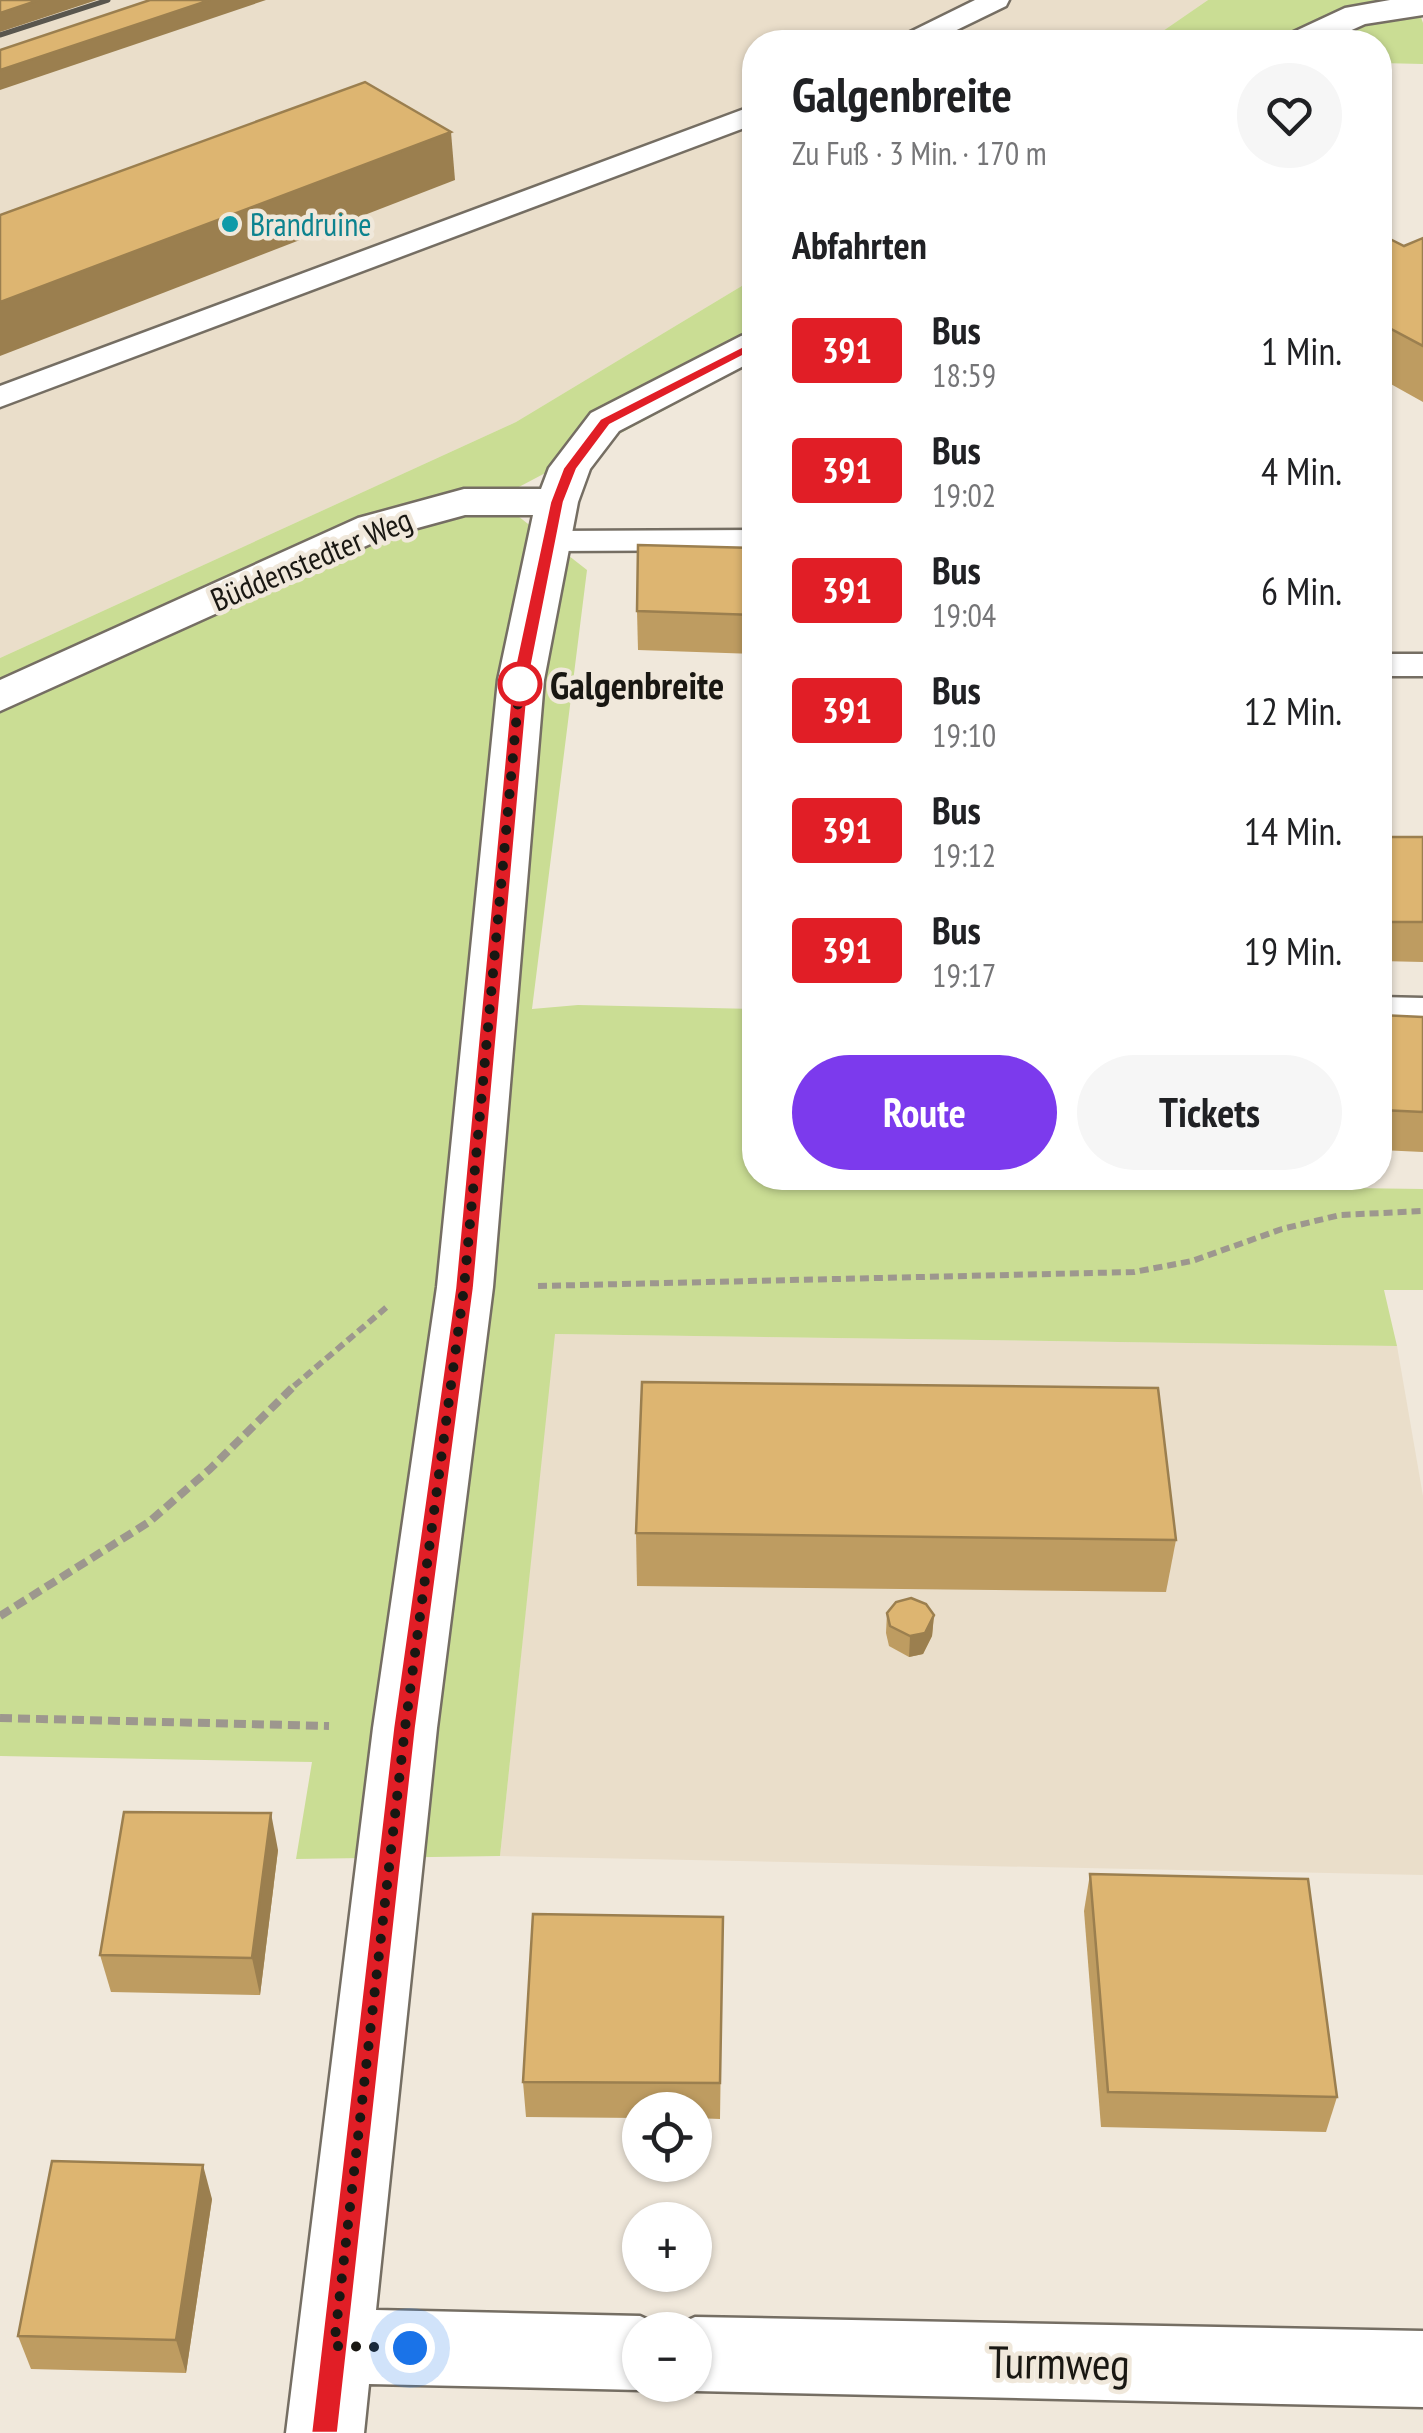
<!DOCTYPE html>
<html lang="de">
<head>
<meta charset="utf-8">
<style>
	:root { --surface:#fff; --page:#f6f6f6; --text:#202124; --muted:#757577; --accent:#7c3aed }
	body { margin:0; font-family:"PT Sans Narrow",sans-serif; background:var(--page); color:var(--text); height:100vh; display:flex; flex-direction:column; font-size:38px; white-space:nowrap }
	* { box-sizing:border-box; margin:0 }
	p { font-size:32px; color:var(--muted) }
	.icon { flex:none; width:55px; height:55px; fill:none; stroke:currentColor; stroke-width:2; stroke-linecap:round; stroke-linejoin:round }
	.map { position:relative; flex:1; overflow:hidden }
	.drawer { position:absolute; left:742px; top:30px; width:650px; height:1160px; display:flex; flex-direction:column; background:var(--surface); border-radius:40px; box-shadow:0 2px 8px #0004 }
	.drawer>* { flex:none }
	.badge { padding:0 20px; border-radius:8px; font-size:35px; line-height:65px }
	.controls { position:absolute; left:622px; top:2092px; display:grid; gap:20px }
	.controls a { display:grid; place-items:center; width:90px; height:90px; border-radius:50%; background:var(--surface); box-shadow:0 2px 8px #0004; font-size:50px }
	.you { position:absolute; width:50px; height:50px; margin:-25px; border:8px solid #fff; border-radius:50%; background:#1a73e8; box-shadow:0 0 0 15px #1a73e833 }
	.map>.badge { position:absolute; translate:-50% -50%; box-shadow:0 0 0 5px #fff }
	h2 { padding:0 50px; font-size:38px; line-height:90px }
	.round { display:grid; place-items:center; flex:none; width:105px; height:105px; border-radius:52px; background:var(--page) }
	.headline { display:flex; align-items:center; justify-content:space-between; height:170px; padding:0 50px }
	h1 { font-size:48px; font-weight:800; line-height:75px }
	.primary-button { display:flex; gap:20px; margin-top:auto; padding:20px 50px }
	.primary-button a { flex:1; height:115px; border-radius:60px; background:var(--accent); color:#fff; font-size:40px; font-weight:800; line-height:115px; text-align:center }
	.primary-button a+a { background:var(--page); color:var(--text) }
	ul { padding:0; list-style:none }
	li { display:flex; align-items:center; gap:30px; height:120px; padding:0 50px }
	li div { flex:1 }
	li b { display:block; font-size:38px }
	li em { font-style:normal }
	li .badge { min-width:110px; font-weight:700; text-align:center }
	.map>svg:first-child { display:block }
</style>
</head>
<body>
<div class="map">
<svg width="1423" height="2433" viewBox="0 0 1423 2433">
	<rect width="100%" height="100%" fill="#f0e8db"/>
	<g fill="#eadeca">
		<polygon points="0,0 1208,0 1147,42 755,42 755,278 516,422 0,658"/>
		<polygon points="554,1334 1397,1346 1423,1496 1423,1875 500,1856"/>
	</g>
	<g fill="#cadd94">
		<polygon points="1208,0 1415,0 1423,23 1423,64 1380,63 1380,42 1147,42"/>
		<polygon points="755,278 755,362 496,499 587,570 532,1009 578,1005 755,1009 755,1178 1348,1178 1351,1188 1423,1189 1423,1290 1384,1290 1397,1346 555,1334 500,1856 296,1859 312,1762 0,1756 0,658 516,422"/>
	</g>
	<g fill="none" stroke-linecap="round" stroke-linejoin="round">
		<g stroke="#756e63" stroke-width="5">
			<g id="service">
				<polygon points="975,0 1009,0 1006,6 932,42 898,42 902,36"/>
				<polygon points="755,105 755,124 0,407 0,386"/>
				<polygon points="755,530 755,550 552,551 540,548 535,541 540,534 552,531"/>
				<rect x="1380" y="654" width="43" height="22"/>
				<polygon points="1380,997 1423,998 1423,1026 1380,1025"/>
			</g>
		</g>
		<g stroke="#756e63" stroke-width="5">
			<g id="minor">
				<polygon points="1390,0 1423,0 1423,15 1365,24 1325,42 1282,42 1287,35 1345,8"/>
				<polygon points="755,332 755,360 619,431 590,469 578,502 544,680 493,1287 437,1728 376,2310 640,2316 668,2329 695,2317 1423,2331 1423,2407 695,2391 679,2385 695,2385 695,2330 640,2330 640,2385 653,2385 640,2390 369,2384 364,2433 286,2433 373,1728 437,1287 498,680 533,515 465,515 388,536 0,711 0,680 358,518 464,489 541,489 549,468 591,413 741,336"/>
			</g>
		</g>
		<g stroke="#9d978e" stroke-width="6" stroke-dasharray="9 5" stroke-linecap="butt">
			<polyline points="538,1286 1134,1272 1192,1261 1282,1229 1340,1215 1423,1211"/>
			<polyline points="294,1386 388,1306"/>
		</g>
		<g stroke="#9d978e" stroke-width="8" stroke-dasharray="12 6" stroke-linecap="butt">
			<polyline points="0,1616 149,1522 210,1469 296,1384"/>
			<polyline points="0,1718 329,1726"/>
		</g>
		<use href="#service" fill="#fff" fill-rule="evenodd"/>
		<use href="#minor" fill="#fff" fill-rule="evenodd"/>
		<polyline stroke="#59564e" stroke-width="5" points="0,35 108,0"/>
	</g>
	<g fill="#be9c61">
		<polygon points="1423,238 1423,402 1380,378 1380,242 1404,246"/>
		<polygon points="755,548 755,654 638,650 637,611"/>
		<polygon points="1380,837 1423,837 1423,962 1380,961"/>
		<polygon points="1380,1015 1423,1017 1423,1152 1380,1150"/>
		<polygon points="636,1533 1176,1540 1166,1592 637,1586"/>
		<polygon points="887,1613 934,1615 932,1636 923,1654 909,1657 889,1646 886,1633"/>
		<polygon points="278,1850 260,1995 111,1992 100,1955"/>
		<polygon points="1090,1874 1337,2097 1326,2132 1101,2127 1084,1911"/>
		<polygon points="723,1917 720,2119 695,2118 695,2110 640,2110 640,2118 526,2117 523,2082"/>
		<polygon points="212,2199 186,2373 31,2369 18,2336"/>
	</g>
	<g fill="#9b7f4f">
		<polygon points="39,0 97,0 0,32 0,13"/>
		<polygon points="210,0 266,0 0,90 0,70"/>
		<polygon points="451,132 455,180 0,356 0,302"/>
		<polygon points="934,1615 932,1636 923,1654 909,1657 910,1636"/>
		<polygon points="271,1813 278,1850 260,1995 252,1958"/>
		<polygon points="203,2165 212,2199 186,2373 176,2340"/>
	</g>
	<g fill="#ddb571" stroke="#9b7f4f" stroke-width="2.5">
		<polygon points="0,0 39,0 0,13"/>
		<polygon points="150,0 210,0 0,70 0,50"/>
		<polygon points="365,82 451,132 0,302 0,215"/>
		<polygon points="1388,238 1404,246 1423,238 1423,346 1380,323 1380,242"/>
		<polygon points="638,545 755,548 755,615 637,611"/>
		<rect x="1380" y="837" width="43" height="85"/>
		<polygon points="1380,1015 1423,1017 1423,1112 1381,1110"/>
		<polygon points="642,1382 1158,1388 1176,1540 636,1533"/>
		<polygon points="911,1598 926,1604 934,1615 925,1633 910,1636 890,1626 887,1613 896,1602"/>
		<polygon points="124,1812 271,1813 252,1958 100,1955"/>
		<polygon points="1090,1874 1308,1879 1337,2097 1108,2092"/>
		<polygon points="533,1914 723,1917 720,2083 523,2082"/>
		<polygon points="52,2161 203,2165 176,2340 18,2336"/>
	</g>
	<polygon fill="#e11e26" stroke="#fff" stroke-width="2.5" points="755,340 762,344 760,347 610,425 577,469 564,502 529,680 474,1288 416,1728 338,2433 311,2433 393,1728 455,1288 512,680 550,502 563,468 600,419"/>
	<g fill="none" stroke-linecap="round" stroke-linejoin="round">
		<polyline stroke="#191712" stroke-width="10" stroke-dasharray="0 18" points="410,2348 334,2346 405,1728 464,1288 520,680 520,684"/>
	</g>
	<circle fill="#0f9aa8" stroke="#f0e8db" stroke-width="4" cx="230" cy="224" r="10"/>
	<circle fill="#fff" stroke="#e11e26" stroke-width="5" cx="520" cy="684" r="20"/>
	<g text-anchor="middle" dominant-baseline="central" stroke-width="9" stroke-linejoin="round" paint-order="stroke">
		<g font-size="32" fill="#0d838f" stroke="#f0e8db" text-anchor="start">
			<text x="250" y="224">Brandruine</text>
		</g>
		<g font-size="32" fill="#191712" stroke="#f0e8db">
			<text transform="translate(311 559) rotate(-23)">Büddenstedter Weg</text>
		</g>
		<g font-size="38" font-weight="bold" fill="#191712" stroke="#f0e8db" text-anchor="start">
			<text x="550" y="684">Galgenbreite</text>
		</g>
		<g font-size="45" fill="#191712" stroke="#f0e8db">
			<text transform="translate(1059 2362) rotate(1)">Turmweg</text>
		</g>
	</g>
</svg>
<div class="controls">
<a><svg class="icon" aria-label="locate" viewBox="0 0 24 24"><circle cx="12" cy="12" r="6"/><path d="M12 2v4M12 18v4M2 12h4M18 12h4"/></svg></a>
<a>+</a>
<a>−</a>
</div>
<div class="you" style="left:410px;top:2348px"></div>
<section class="drawer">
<div class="headline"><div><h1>Galgenbreite</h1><p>Zu Fuß · 3 Min. · 170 m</p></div><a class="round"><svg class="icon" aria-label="heart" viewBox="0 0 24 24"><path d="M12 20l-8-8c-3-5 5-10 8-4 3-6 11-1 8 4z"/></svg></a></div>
<h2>Abfahrten</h2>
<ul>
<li><span class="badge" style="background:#e11e26;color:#fff">391</span><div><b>Bus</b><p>18:59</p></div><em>1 Min.</em></li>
<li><span class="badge" style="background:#e11e26;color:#fff">391</span><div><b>Bus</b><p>19:02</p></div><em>4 Min.</em></li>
<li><span class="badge" style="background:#e11e26;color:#fff">391</span><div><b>Bus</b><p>19:04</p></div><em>6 Min.</em></li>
<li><span class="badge" style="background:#e11e26;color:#fff">391</span><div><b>Bus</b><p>19:10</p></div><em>12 Min.</em></li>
<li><span class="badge" style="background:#e11e26;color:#fff">391</span><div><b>Bus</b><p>19:12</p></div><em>14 Min.</em></li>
<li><span class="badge" style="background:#e11e26;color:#fff">391</span><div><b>Bus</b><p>19:17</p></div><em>19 Min.</em></li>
</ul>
<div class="primary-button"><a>Route</a><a>Tickets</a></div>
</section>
</div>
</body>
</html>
